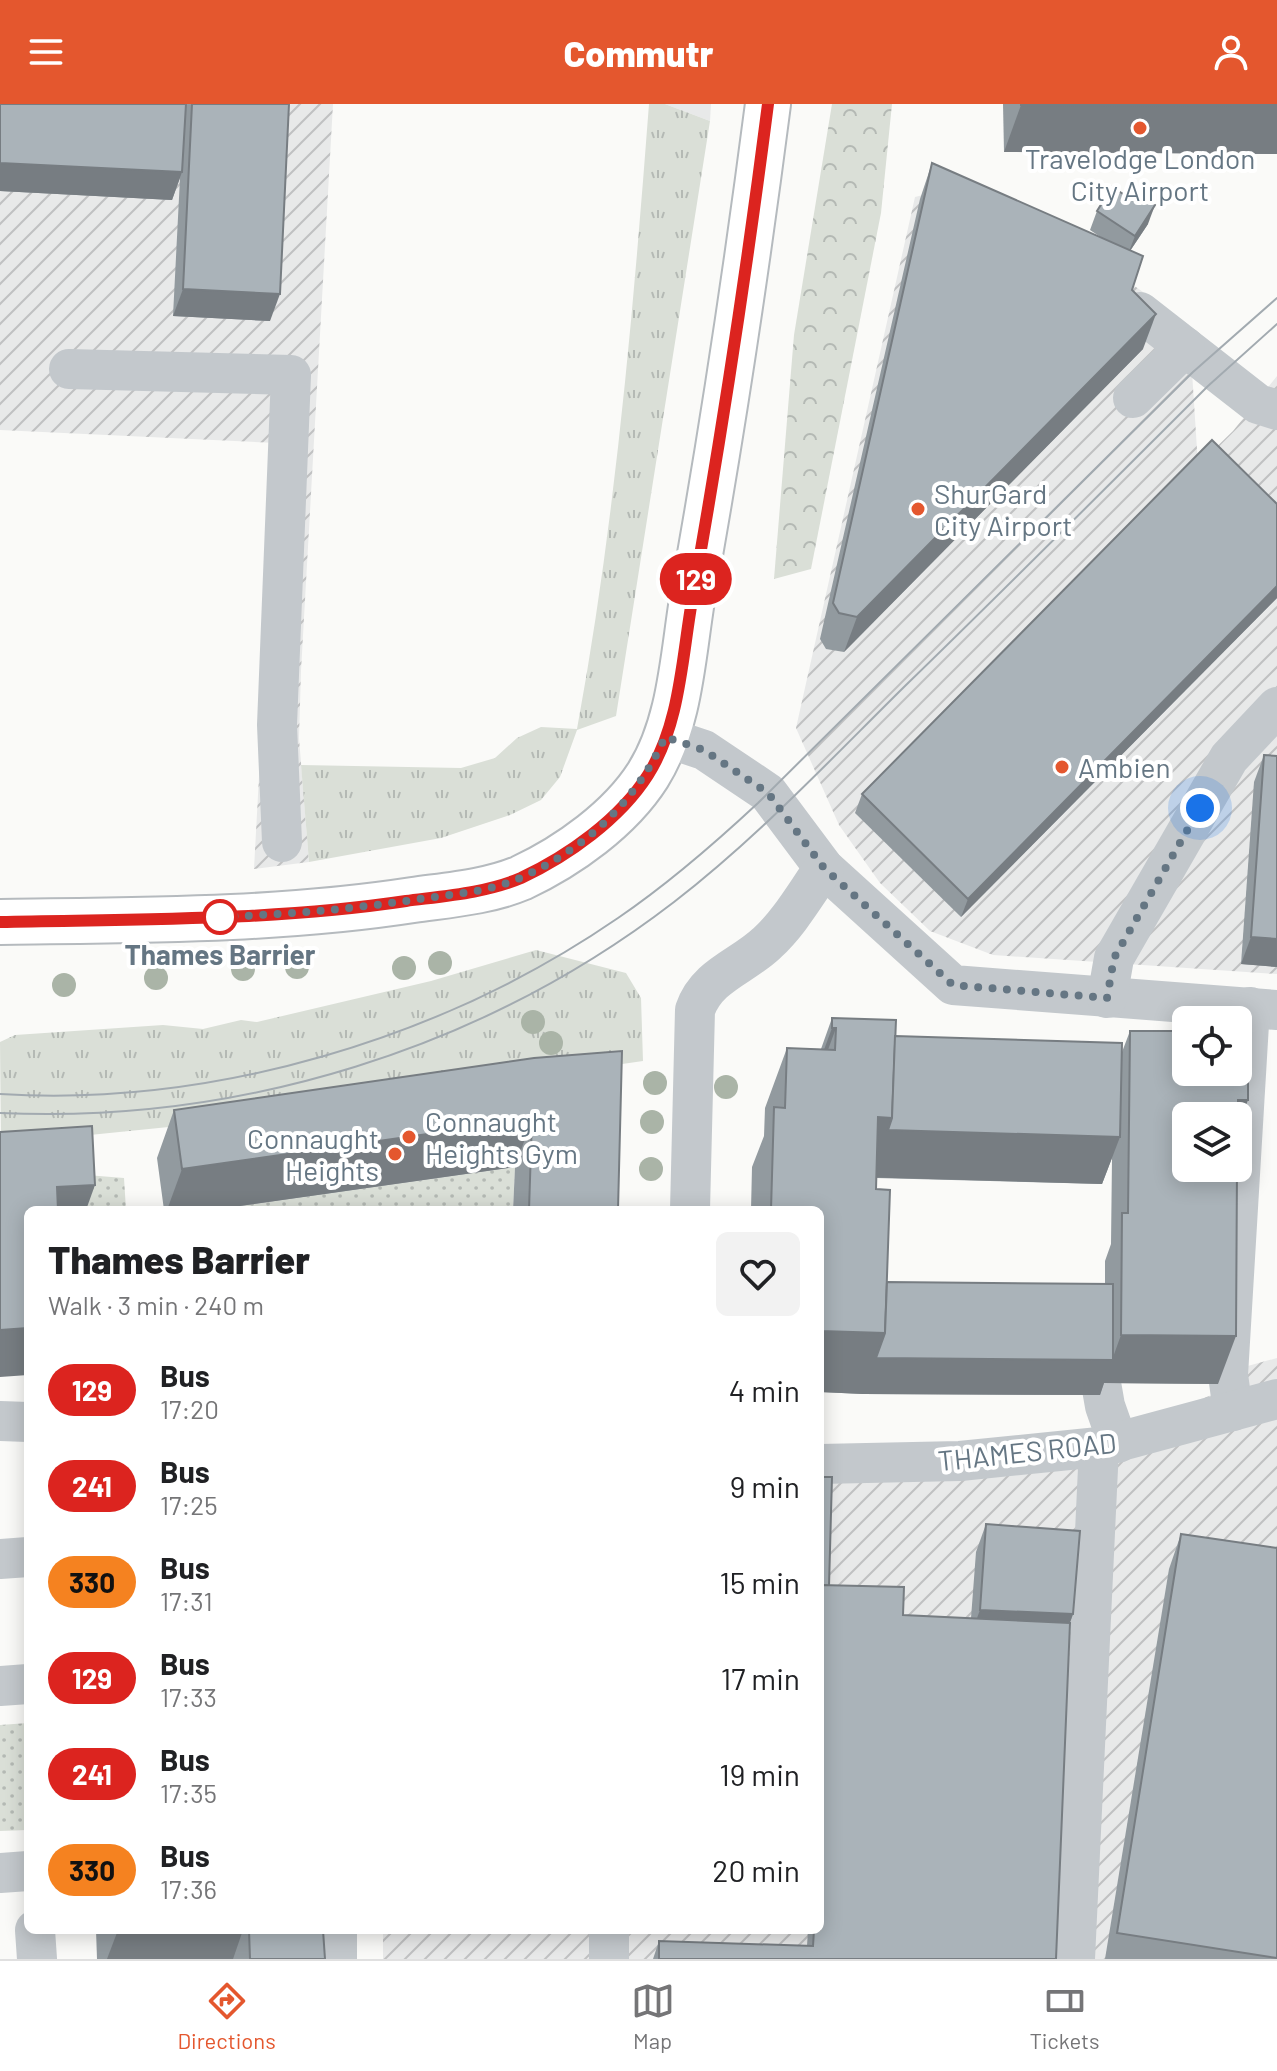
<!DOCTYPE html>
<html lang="en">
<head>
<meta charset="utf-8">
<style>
	:root { --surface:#fff; --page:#f2f2f2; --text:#202124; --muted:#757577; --line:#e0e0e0; --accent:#e4572e }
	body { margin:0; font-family:Barlow,sans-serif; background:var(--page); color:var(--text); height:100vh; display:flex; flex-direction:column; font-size:30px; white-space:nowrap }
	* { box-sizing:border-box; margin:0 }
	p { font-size:26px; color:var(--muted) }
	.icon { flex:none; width:44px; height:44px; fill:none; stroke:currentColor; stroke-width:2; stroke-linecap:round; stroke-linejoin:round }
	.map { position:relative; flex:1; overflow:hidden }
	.panel { position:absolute; left:24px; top:1102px; width:800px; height:728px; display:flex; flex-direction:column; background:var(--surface); border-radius:12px; box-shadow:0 4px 20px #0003 }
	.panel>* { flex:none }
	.badge { padding:0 16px; border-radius:26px; font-size:28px; line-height:52px }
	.buttons { position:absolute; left:1172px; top:902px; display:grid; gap:16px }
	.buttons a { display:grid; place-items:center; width:80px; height:80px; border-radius:12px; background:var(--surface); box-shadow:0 4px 20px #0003; font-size:40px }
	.you { position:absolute; width:40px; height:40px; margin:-20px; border:6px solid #fff; border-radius:50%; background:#1a73e8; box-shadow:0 0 0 12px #1a73e833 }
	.map>.badge { position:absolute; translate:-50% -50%; box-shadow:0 0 0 4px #fff }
	.round { display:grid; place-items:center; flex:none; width:84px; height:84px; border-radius:12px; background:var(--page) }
	.head { display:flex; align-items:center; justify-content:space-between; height:136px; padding:0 24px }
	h1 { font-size:38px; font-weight:800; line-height:60px }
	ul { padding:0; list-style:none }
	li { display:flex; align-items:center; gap:24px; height:96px; padding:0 24px }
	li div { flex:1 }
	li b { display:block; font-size:30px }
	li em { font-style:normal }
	li .badge { min-width:88px; font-weight:700; text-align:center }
	header { display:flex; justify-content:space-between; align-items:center; height:104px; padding:0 24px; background:var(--accent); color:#fff; font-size:36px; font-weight:800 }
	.tab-bar { display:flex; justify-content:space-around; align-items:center; height:112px; border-top:2px solid var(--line); background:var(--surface); font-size:22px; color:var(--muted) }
	.tab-bar a { display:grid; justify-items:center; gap:4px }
	.tab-bar .on { color:var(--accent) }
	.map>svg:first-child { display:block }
</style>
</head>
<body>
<header><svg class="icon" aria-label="menu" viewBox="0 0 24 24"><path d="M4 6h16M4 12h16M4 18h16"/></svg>Commutr<svg class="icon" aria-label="person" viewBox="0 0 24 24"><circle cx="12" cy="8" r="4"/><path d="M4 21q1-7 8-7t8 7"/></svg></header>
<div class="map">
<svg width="1277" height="1855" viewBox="0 0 1277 1855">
	<defs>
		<pattern id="industrial-furrows" width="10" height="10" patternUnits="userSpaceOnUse" patternTransform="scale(2)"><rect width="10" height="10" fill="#e8e9e9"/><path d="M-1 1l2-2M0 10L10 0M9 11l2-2" fill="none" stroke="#c0c1c2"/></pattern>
		<pattern id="grass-tufts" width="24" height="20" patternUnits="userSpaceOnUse" patternTransform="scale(2)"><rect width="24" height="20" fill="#dadfd7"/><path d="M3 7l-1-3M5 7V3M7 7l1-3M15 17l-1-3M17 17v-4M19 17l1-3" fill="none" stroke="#b4b9b4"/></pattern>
		<pattern id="forest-crowns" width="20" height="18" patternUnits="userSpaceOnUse" patternTransform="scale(2)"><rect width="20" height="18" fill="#dadfd7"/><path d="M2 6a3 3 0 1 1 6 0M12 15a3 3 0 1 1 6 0" fill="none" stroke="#b4b9b4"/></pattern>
		<pattern id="garden-dots" width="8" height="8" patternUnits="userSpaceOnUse" patternTransform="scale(2)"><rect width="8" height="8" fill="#dadfd7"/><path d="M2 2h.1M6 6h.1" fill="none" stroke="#b4b9b4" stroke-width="1.8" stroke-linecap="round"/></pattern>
	</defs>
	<rect width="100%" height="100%" fill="#fafaf8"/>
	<polygon fill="#e8e9e9" points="665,0 711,0 710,17"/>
	<g fill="url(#industrial-furrows)">
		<polygon points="0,0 333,0 301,567 299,634 309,758 254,765 277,339 0,326"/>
		<polygon points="923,91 1136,183 1189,221 1198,361 1233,327 1277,272 1277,870 993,851 930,827 880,779 839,721 796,624 915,93"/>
		<polygon points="1277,1254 1277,1855 383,1855 383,1826 820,1826 820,1370 1016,1362 1223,1287 1244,1263"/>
	</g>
	<g fill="url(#grass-tufts)">
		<path d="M649 0H665L710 17 616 612 577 626 560 673 541 696 510 711 441 734 309 758 301 661 461 664 495 654 517 634 541 623 577 625C615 419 633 210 649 0Z"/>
		<polygon points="536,846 626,869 641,894 643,957 218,1018 1,1040 0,938 15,931 163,921 203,925 241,916 257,918 431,877"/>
	</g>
	<polygon fill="url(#forest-crowns)" points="832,0 892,0 881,109 811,465 774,475 794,231"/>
	<g fill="url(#garden-dots)">
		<polygon points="515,1063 513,1106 211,1106"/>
		<polygon points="74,1070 124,1074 126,1106 76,1106"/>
		<polygon points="28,1619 28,1726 0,1727 0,1621"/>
	</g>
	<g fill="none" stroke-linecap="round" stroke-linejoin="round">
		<g stroke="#b5babe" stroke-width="48">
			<path id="major" d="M0 818C138 816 276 817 413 796 448 791 488 788 521 774 568 752 620 715 648 671 682 617 683 545 694 484 723 323 747 162 768 0"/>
		</g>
		<g stroke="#c3c8cc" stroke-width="40">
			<polyline points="1140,208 1258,300 1277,306"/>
			<polyline points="69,265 291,271 277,621 282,738"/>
			<polyline points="1133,294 1185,243"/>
			<polyline points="665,633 704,646 768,689 824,764 953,881 1277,906"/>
			<polyline points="1107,894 1114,854 1229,654 1277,603"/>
			<path d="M690 1106 695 906C707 871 742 863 767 839 790 818 806 789 824 764"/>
			<polyline points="1101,1279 1105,1302 1118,1339"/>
			<polyline points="1233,1307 1228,1271 1250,903"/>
			<polyline points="0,1317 28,1318"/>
			<polyline points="820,1360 960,1357 1099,1343 1277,1295"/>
			<polyline points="0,1455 28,1453"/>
			<polyline points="0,1582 28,1580"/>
			<polyline points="0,1769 28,1767"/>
			<polyline points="35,1826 37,1855"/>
			<polyline points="337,1855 337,1826"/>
			<polyline points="609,1855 609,1826"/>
			<polyline points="1075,1855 1099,1343"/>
		</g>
		<use href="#major" stroke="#fff" stroke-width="44"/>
		<g stroke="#a2aab0" stroke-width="2">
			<path d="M0 990C214 1003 442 935 618 814 668 780 714 740 758 699L1193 268 1277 194"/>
			<path d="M0 1009C240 1020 483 945 674 798 758 733 830 656 905 582 1007 483 1108 382 1208 282L1277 220"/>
		</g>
	</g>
	<g fill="#aab4a7">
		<circle cx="440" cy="859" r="12"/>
		<circle cx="297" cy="863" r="12"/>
		<circle cx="404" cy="864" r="12"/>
		<circle cx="243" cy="865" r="12"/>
		<circle cx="156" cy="874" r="12"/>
		<circle cx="64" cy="881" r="12"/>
		<circle cx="533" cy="918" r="12"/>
		<circle cx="551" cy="939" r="12"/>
		<circle cx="655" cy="979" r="12"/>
		<circle cx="726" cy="983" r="12"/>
		<circle cx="652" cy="1018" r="12"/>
		<circle cx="651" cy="1065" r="12"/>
	</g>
	<g fill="#929a9f" fill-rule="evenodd">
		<polygon points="0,0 289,0 270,217 173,212 180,74 172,96 0,87"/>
		<polygon points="1003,0 1277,0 1277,50 1004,48"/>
		<polygon points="932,59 1105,136 1090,126 1097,107 1148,120 1130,147 1132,186 1143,245 844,548 826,545 820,535 920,95"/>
		<polygon points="1277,400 1277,494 961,813 855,709 862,690"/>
		<polygon points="1264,651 1277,652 1277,863 1241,860 1254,678"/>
		<path d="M832 914 895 932 1122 948 1130 927 1238 1023 1218 1280 1104 1279 1100 1291 863 1290 820 1288V1106H751L752 1063 764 1032 765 1004 787 944 821 945ZM1112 1054 1111 1140 1105 1157V1180L887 1178 876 1085V1074L1102 1080Z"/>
		<polygon points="534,954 618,1106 513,1106 515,1063 211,1106 164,1106 157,1054 174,1006"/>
		<polygon points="986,1420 1073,1510 1070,1519 1056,1855 653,1855 659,1837 807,1842 808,1826 820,1826 829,1482 903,1511 971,1514 976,1448"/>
		<polygon points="1181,1430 1277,1444 1277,1855 1105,1855 1169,1465"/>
		<polygon points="96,1826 323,1826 325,1855 97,1855"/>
	</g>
	<g fill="#777d82">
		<polygon points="1021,1 1277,2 1277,50 1004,48"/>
		<polygon points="0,59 182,68 172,96 0,87"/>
		<polygon points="1155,101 1148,120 1128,150 1135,132"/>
		<polygon points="183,185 280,190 270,217 173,212"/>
		<polygon points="1156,210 1143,245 844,548 857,513"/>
		<polygon points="1277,482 1277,494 961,813 968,795"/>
		<polygon points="1251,833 1277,835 1277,863 1241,860"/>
		<polygon points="832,924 836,924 814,984 810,984"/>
		<polygon points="1238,996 1248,996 1238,1023"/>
		<polygon points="878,1013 1120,1033 1102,1080 856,1073"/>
		<polygon points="532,1015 515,1063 211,1106 167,1106 182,1065"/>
		<polygon points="95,1081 86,1106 49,1106 57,1083"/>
		<polygon points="28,1224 28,1271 0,1273 0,1226"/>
		<polygon points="820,1227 885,1229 1112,1256 1121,1231 1236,1232 1218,1280 1104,1279 1100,1291 863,1290 820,1288"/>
		<polygon points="980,1506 1073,1510 1063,1538 970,1533"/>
		<polygon points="118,1826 243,1826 233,1855 107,1855"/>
	</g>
	<g fill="#aab3b9" stroke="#777d82" stroke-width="2">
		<polygon points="0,0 186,0 182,68 0,59"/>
		<polygon points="192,0 289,0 280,190 183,185"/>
		<polygon points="1021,0 1277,0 1277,2 1021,1"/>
		<polygon points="932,59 1143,152 1132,186 1156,210 857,513 839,509 833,499"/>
		<polygon points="1112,83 1136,98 1140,91 1155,101 1135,132 1097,107"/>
		<polygon points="1212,336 1277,400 1277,482 968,795 862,690"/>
		<polygon points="1264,651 1277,652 1277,835 1251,833"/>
		<polygon points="832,914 896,916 892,1014 878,1013 876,1085 890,1086 885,1229 820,1227 820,1106 771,1106 774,1003 785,1004 787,944 835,946 836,924 832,924"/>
		<polygon points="1130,927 1186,927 1186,968 1238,968 1238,928 1248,928 1248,996 1238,996 1238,1012 1186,1012 1186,1064 1237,1064 1236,1232 1121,1231 1122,1109 1128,1109"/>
		<polygon points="895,932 1122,939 1120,1033 888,1026 892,1014"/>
		<polygon points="622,947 618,1106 529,1106 532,1015 182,1065 174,1006 534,954"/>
		<polygon points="92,1022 95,1081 57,1083 58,1106 28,1106 28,1224 0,1226 0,1028"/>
		<polygon points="887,1178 1113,1180 1113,1256 876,1254 885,1229"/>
		<polygon points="820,1373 832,1373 829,1482 820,1481"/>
		<polygon points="986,1420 1080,1427 1073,1510 980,1506"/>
		<polygon points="1181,1430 1277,1444 1277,1854 1117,1829"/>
		<polygon points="820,1481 904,1483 903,1511 1070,1519 1056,1855 659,1855 659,1837 813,1842 814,1826 820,1826"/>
		<polygon points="249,1826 323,1826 325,1855 250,1855"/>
	</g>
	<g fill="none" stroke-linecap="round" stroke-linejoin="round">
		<g stroke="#fff" stroke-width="18">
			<path id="line" d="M0 818C136 815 272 817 406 797 444 792 486 789 521 774 568 752 620 715 648 671 681 619 682 550 693 491 722 328 747 164 768 0"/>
		</g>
		<use href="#line" stroke="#dc241f" stroke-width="12"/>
		<path stroke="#657683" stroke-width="8" stroke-dasharray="0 14.4" d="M220 813C292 810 354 805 426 794 457 790 491 787 520 774 585 745 636 698 665 633L704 646 768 689 824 764 953 881 1107 894 1114 854 1200 704"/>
	</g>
	<g fill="#e4572e" stroke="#fff" stroke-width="3">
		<circle cx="1140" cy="24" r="8"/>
		<circle cx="918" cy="405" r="8"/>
		<circle cx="1062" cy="663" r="8"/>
		<circle cx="409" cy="1033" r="8"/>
		<circle cx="395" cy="1050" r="8"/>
	</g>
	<circle fill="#fff" stroke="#dc241f" stroke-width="4" cx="220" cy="813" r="16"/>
	<g text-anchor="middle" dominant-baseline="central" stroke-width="8" stroke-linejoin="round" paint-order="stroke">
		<g font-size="28" fill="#657683" stroke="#fff" text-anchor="start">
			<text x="1140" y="54" text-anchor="middle">Travelodge London<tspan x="1140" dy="32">City Airport</tspan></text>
			<text x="934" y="389">ShurGard<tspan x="934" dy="32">City Airport</tspan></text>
			<text x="1078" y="663">Ambien</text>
			<text x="425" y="1017">Connaught<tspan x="425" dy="32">Heights Gym</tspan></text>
			<text x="379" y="1034" text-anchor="end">Connaught<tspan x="379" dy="32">Heights</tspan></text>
		</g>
		<g font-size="28" font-weight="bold" fill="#657683" stroke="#fff">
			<text x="220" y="850">Thames Barrier</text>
		</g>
		<g font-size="28" fill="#657683" stroke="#fff">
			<text transform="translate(1027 1347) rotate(-6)">THAMES ROAD</text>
		</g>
	</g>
</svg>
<div class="buttons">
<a><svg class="icon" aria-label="locate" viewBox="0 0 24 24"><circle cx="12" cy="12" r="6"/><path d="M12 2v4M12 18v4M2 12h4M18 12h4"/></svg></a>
<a><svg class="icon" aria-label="layers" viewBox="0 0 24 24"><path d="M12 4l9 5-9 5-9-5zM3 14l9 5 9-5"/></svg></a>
</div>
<div class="you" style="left:1200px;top:704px"></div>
<b class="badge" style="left:696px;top:475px;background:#dc241f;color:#fff">129</b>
<section class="panel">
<div class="head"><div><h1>Thames Barrier</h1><p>Walk · 3 min · 240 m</p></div><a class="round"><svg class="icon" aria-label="heart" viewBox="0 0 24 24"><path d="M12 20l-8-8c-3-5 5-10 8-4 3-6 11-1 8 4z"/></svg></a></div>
<ul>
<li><span class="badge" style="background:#dc241f;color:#fff">129</span><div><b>Bus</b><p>17:20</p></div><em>4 min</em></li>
<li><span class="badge" style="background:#dc241f;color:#fff">241</span><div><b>Bus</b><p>17:25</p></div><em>9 min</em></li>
<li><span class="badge" style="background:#f58220;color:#111">330</span><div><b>Bus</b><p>17:31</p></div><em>15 min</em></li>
<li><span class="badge" style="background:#dc241f;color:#fff">129</span><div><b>Bus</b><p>17:33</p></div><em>17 min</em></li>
<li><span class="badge" style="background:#dc241f;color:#fff">241</span><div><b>Bus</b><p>17:35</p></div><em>19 min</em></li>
<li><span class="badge" style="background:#f58220;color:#111">330</span><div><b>Bus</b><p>17:36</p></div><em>20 min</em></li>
</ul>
</section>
</div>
<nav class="tab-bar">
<a class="on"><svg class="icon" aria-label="directions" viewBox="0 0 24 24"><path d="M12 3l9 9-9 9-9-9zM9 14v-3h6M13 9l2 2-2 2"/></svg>Directions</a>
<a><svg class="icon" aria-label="map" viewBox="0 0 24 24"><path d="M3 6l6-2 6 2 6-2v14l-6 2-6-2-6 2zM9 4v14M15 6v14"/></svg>Map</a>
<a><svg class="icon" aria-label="tickets" viewBox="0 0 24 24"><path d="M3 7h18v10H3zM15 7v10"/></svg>Tickets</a>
</nav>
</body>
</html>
